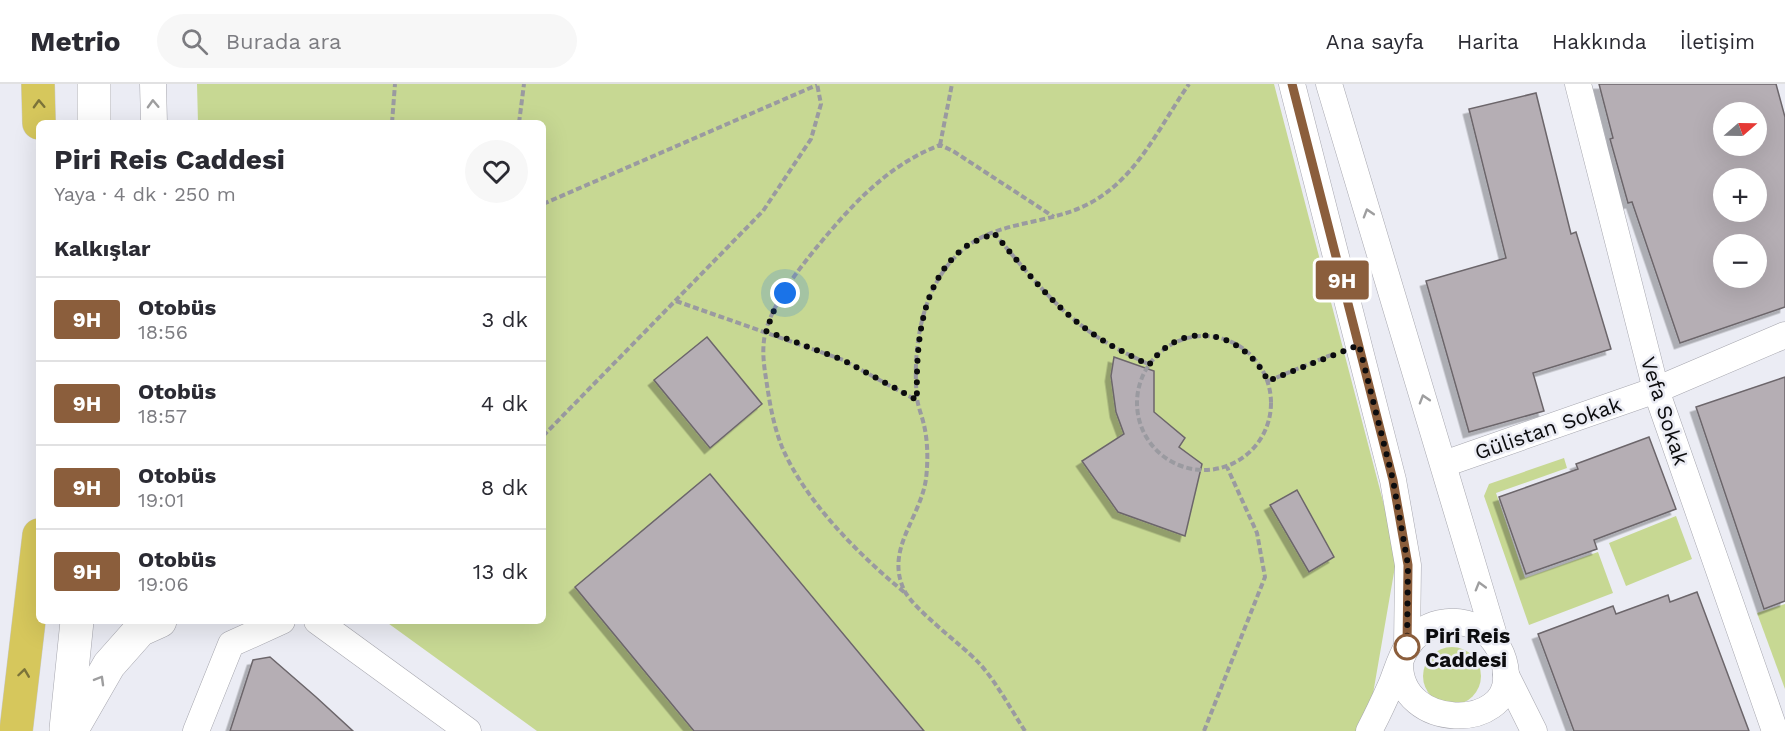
<!DOCTYPE html>
<html lang="tr">
<head>
<meta charset="utf-8">
<style>
	:root { --surface:#fff; --page:#f7f7f7; --text:#2b2b33; --muted:#7c7c81; --line:#e1e1e2 }
	body { margin:0; font-family:"Work Sans",sans-serif; background:var(--page); color:var(--text); height:100vh; display:flex; flex-direction:column; font-size:22px; white-space:nowrap }
	* { box-sizing:border-box; margin:0 }
	p { font-size:20px; color:var(--muted) }
	.icon { flex:none; width:33px; height:33px; fill:none; stroke:currentColor; stroke-width:2; stroke-linecap:round; stroke-linejoin:round }
	.map { position:relative; flex:1; overflow:hidden }
	.side { position:absolute; left:36px; top:36px; width:510px; height:504px; display:flex; flex-direction:column; background:var(--surface); border-radius:9px; box-shadow:0 6px 24px #0002 }
	.side>* { flex:none }
	.badge { padding:0 12px; border-radius:4px; font-size:21px; line-height:39px }
	.needle { width:39px; rotate:70deg }
	.buttons { position:absolute; left:1713px; top:18px; display:grid; gap:12px }
	.buttons a { display:grid; place-items:center; width:54px; height:54px; border-radius:50%; background:var(--surface); box-shadow:0 6px 24px #0002; font-size:30px }
	.you { position:absolute; width:30px; height:30px; margin:-15px; border:4px solid #fff; border-radius:50%; background:#1a73e8; box-shadow:0 0 0 9px #1a73e833 }
	.map>.badge { position:absolute; translate:-50% -50%; box-shadow:0 0 0 3px #fff }
	h2 { padding:0 18px; font-size:22px; line-height:54px }
	.round { display:grid; place-items:center; flex:none; width:63px; height:63px; border-radius:32px; background:var(--page) }
	.summary { display:flex; align-items:center; justify-content:space-between; height:102px; padding:0 18px }
	h1 { font-size:28px; font-weight:700; line-height:45px }
	ul { padding:0; list-style:none }
	li { display:flex; align-items:center; gap:18px; height:84px; padding:0 18px; border-top:2px solid var(--line) }
	li div { flex:1 }
	li b { display:block; font-size:22px }
	li em { font-style:normal }
	li .badge { min-width:66px; font-weight:700; text-align:center }
	header { display:flex; align-items:center; gap:36px; box-sizing:border-box; height:84px; padding:0 30px; background:var(--surface); border-bottom:2px solid var(--line) }
	header strong { font-size:28px }
	nav { display:flex; gap:33px; margin-inline-start:auto; font-size:21px }
	.search { width:420px; height:54px; background:var(--page); display:flex; align-items:center; gap:15px; box-sizing:border-box; padding:0 21px; border-radius:33px; color:var(--muted); font-size:22px }
	.map>svg:first-child { display:block }
</style>
</head>
<body>
<header>
<strong>Metrio</strong>
<div class="search"><svg class="icon" aria-label="search" viewBox="0 0 24 24"><circle cx="10" cy="10" r="6"/><path d="M15 15l6 6"/></svg>Burada ara</div>
<nav><a>Ana sayfa</a><a>Harita</a><a>Hakkında</a><a>İletişim</a></nav>
</header>
<div class="map">
<svg width="1785" height="647" viewBox="0 0 1785 647">
	<defs>
		<filter id="shadow"><feDropShadow dx="-5.5" dy="5.5" stdDeviation="0" flood-color="#0004"/></filter>
	</defs>
	<rect width="100%" height="100%" fill="#ebecf4"/>
	<g fill="#c7d893">
		<polygon points="197,0 1274,0 1397,471 1369,633 1359,647 537,647 385,537 543,537 543,39 198,39"/>
		<polygon points="1564,374 1567,384 1496,409 1525,494 1598,468 1613,509 1529,541 1484,412 1489,400"/>
		<polygon points="1676,432 1692,475 1626,502 1609,459"/>
		<polygon points="1785,520 1785,605 1757,529"/>
		<circle cx="1452" cy="592" r="29"/>
	</g>
	<g fill="#b5aeb4" stroke="#6c666b" stroke-width="1.5" fill-rule="evenodd" filter="url(#shadow)">
		<path d="M1599 0H1776L1785 33V223L1680 259 1632 118 1628 119 1610 55 1613 54ZM1724 28H1756V62H1724ZM1724 94H1756V128H1724ZM1724 160H1756V194H1724Z"/>
		<polygon points="1536,9 1571,150 1576,148 1611,265 1533,289 1544,327 1469,348 1426,197 1506,174 1469,25"/>
		<polygon points="707,253 762,320 710,364 654,296"/>
		<polygon points="1114,273 1154,287 1154,328 1185,354 1179,363 1202,380 1185,452 1118,428 1082,377 1124,350 1116,328 1111,292"/>
		<polygon points="1785,293 1785,517 1764,525 1696,323"/>
		<polygon points="1649,353 1676,425 1594,456 1597,465 1526,490 1499,413 1578,385 1576,380"/>
		<polygon points="710,390 924,647 694,647 575,503"/>
		<polygon points="1297,406 1334,473 1309,488 1270,421"/>
		<polygon points="1697,508 1749,647 1574,647 1538,550 1613,522 1616,530 1668,511 1670,518"/>
		<polygon points="270,573 316,613 353,647 230,647 253,576"/>
	</g>
	<g fill="none" stroke-linecap="round" stroke-linejoin="round">
		<g stroke="#a6a6ae" stroke-width="27">
			<g id="street">
				<polyline points="153,0 154,39"/>
				<polyline points="1292,0 1393,396 1408,481 1407,563"/>
				<polyline points="1329,0 1496,558"/>
				<polyline points="1578,0 1656,306 1775,647"/>
				<polyline points="1444,380 1656,306 1785,251"/>
				<polyline points="317,537 468,647"/>
				<polyline points="1506,591 1534,647"/>
				<polyline points="196,647 231,560 282,537"/>
				<path d="M1369 647C1377 632 1384 617 1391 601 1396 589 1400 574 1407 563 1423 537 1454 532 1479 544 1495 552 1505 572 1506 590 1511 647 1400 647 1400 580"/>
			</g>
		</g>
		<g stroke="#a6a6ae" stroke-width="34">
			<g id="secondary">
				<polyline points="94,39 94,0"/>
				<polyline points="66,645 77,537"/>
				<polyline points="71,647 109,581 140,546 160,537"/>
			</g>
		</g>
		<g stroke="#cacaca" stroke-width="34">
			<g id="highway">
				<polyline points="38,0 39,39"/>
				<polyline points="16,647 39,451"/>
			</g>
		</g>
		<g stroke="#9a9aa0" stroke-width="4" stroke-dasharray="6 3" stroke-linecap="butt">
			<polyline points="392,39 395,0"/>
			<polyline points="519,39 524,0"/>
			<polyline points="940,61 952,0"/>
			<polyline points="543,120 817,1"/>
			<path d="M994 149C1026 187 1060 231 1104 257 1118 266 1134 273 1150 281"/>
			<polyline points="676,217 843,276 916,316"/>
			<circle cx="1204" cy="319" r="67"/>
			<polyline points="1268,297 1331,271"/>
			<polyline points="543,352 763,127 811,55 821,20 817,0"/>
			<path d="M904 508C859 471 805 417 782 363 774 343 770 321 767 301 764 282 761 265 766 246 776 212 805 177 827 151 859 113 893 79 940 61L953 67 1054 133"/>
			<path d="M1025 647C1010 624 997 599 979 579 962 561 914 526 904 506 885 465 920 435 926 395 928 378 928 358 924 341 922 332 918 323 917 314 912 263 922 198 965 164 994 140 1037 140 1072 127 1132 106 1155 49 1189 0"/>
			<polyline points="1204,647 1265,493 1257,449 1227,383"/>
		</g>
		<use href="#street" stroke="#fff" stroke-width="26"/>
		<use href="#secondary" stroke="#fff" stroke-width="33"/>
		<use href="#highway" stroke="#d6c75c" stroke-width="33"/>
	</g>
	<defs><path id="oneway-chevron" d="M-2-3.5L2.5 0L-2 3.5" fill="none" stroke-width="1.6" stroke-linecap="round" stroke-linejoin="round" transform="scale(1.5)"/></defs>
	<g stroke="#7b7339">
		<use href="#oneway-chevron" transform="translate(39 20) rotate(-92)"/>
		<use href="#oneway-chevron" transform="translate(24 589) rotate(-82)"/>
	</g>
	<g stroke="#9e9e9f">
		<use href="#oneway-chevron" transform="translate(153 20) rotate(-92)"/>
		<use href="#oneway-chevron" transform="translate(1368 129) rotate(-107)"/>
		<use href="#oneway-chevron" transform="translate(1424 315) rotate(-107)"/>
		<use href="#oneway-chevron" transform="translate(1480 502) rotate(-106)"/>
		<use href="#oneway-chevron" transform="translate(100 596) rotate(-60)"/>
	</g>
	<g fill="none" stroke-linecap="round" stroke-linejoin="round">
		<g stroke="#fff" stroke-width="14">
			<polyline id="line" points="1292,0 1393,396 1408,481 1407,563"/>
		</g>
		<use href="#line" stroke="#8b5e3c" stroke-width="9"/>
		<path stroke="#0c0c0e" stroke-width="6" stroke-dasharray="0 10.8" d="M785 209 775 224 766 247 843 276 917 316C916 263 919 199 965 163 973 157 985 154 994 149 1026 187 1060 231 1104 257 1118 266 1134 273 1149 281 1184 232 1244 248 1268 297L1359 261 1393 396 1408 481 1407 563"/>
	</g>
	<circle fill="#fff" stroke="#8b5e3c" stroke-width="3" cx="1407" cy="563" r="12"/>
	<g text-anchor="middle" dominant-baseline="central" stroke-width="5" stroke-linejoin="round" paint-order="stroke">
		<g font-size="21" fill="#0c0c0e" stroke="#ebecf4">
			<text transform="translate(1665 327) rotate(72)">Vefa Sokak</text>
			<text transform="translate(1548 344) rotate(-19)">Gülistan Sokak</text>
		</g>
		<g font-size="21" font-weight="bold" fill="#0c0c0e" stroke="#ebecf4" text-anchor="start">
			<text x="1425" y="551">Piri Reis<tspan x="1425" dy="24">Caddesi</tspan></text>
		</g>
	</g>
</svg>
<div class="buttons">
<a><svg class="needle" viewBox="-14 -14 28 28"><path d="M0-13l5 13h-10z" fill="#e53935"/><path d="M0 13l5-13h-10z" fill="#7c7c81"/></svg></a>
<a>+</a>
<a>−</a>
</div>
<div class="you" style="left:785px;top:209px"></div>
<b class="badge" style="left:1342px;top:196px;background:#8b5e3c;color:#fff">9H</b>
<section class="side">
<div class="summary"><div><h1>Piri Reis Caddesi</h1><p>Yaya · 4 dk · 250 m</p></div><a class="round"><svg class="icon" aria-label="heart" viewBox="0 0 24 24"><path d="M12 20l-8-8c-3-5 5-10 8-4 3-6 11-1 8 4z"/></svg></a></div>
<h2>Kalkışlar</h2>
<ul>
<li><span class="badge" style="background:#8b5e3c;color:#fff">9H</span><div><b>Otobüs</b><p>18:56</p></div><em>3 dk</em></li>
<li><span class="badge" style="background:#8b5e3c;color:#fff">9H</span><div><b>Otobüs</b><p>18:57</p></div><em>4 dk</em></li>
<li><span class="badge" style="background:#8b5e3c;color:#fff">9H</span><div><b>Otobüs</b><p>19:01</p></div><em>8 dk</em></li>
<li><span class="badge" style="background:#8b5e3c;color:#fff">9H</span><div><b>Otobüs</b><p>19:06</p></div><em>13 dk</em></li>
</ul>
</section>
</div>
</body>
</html>
